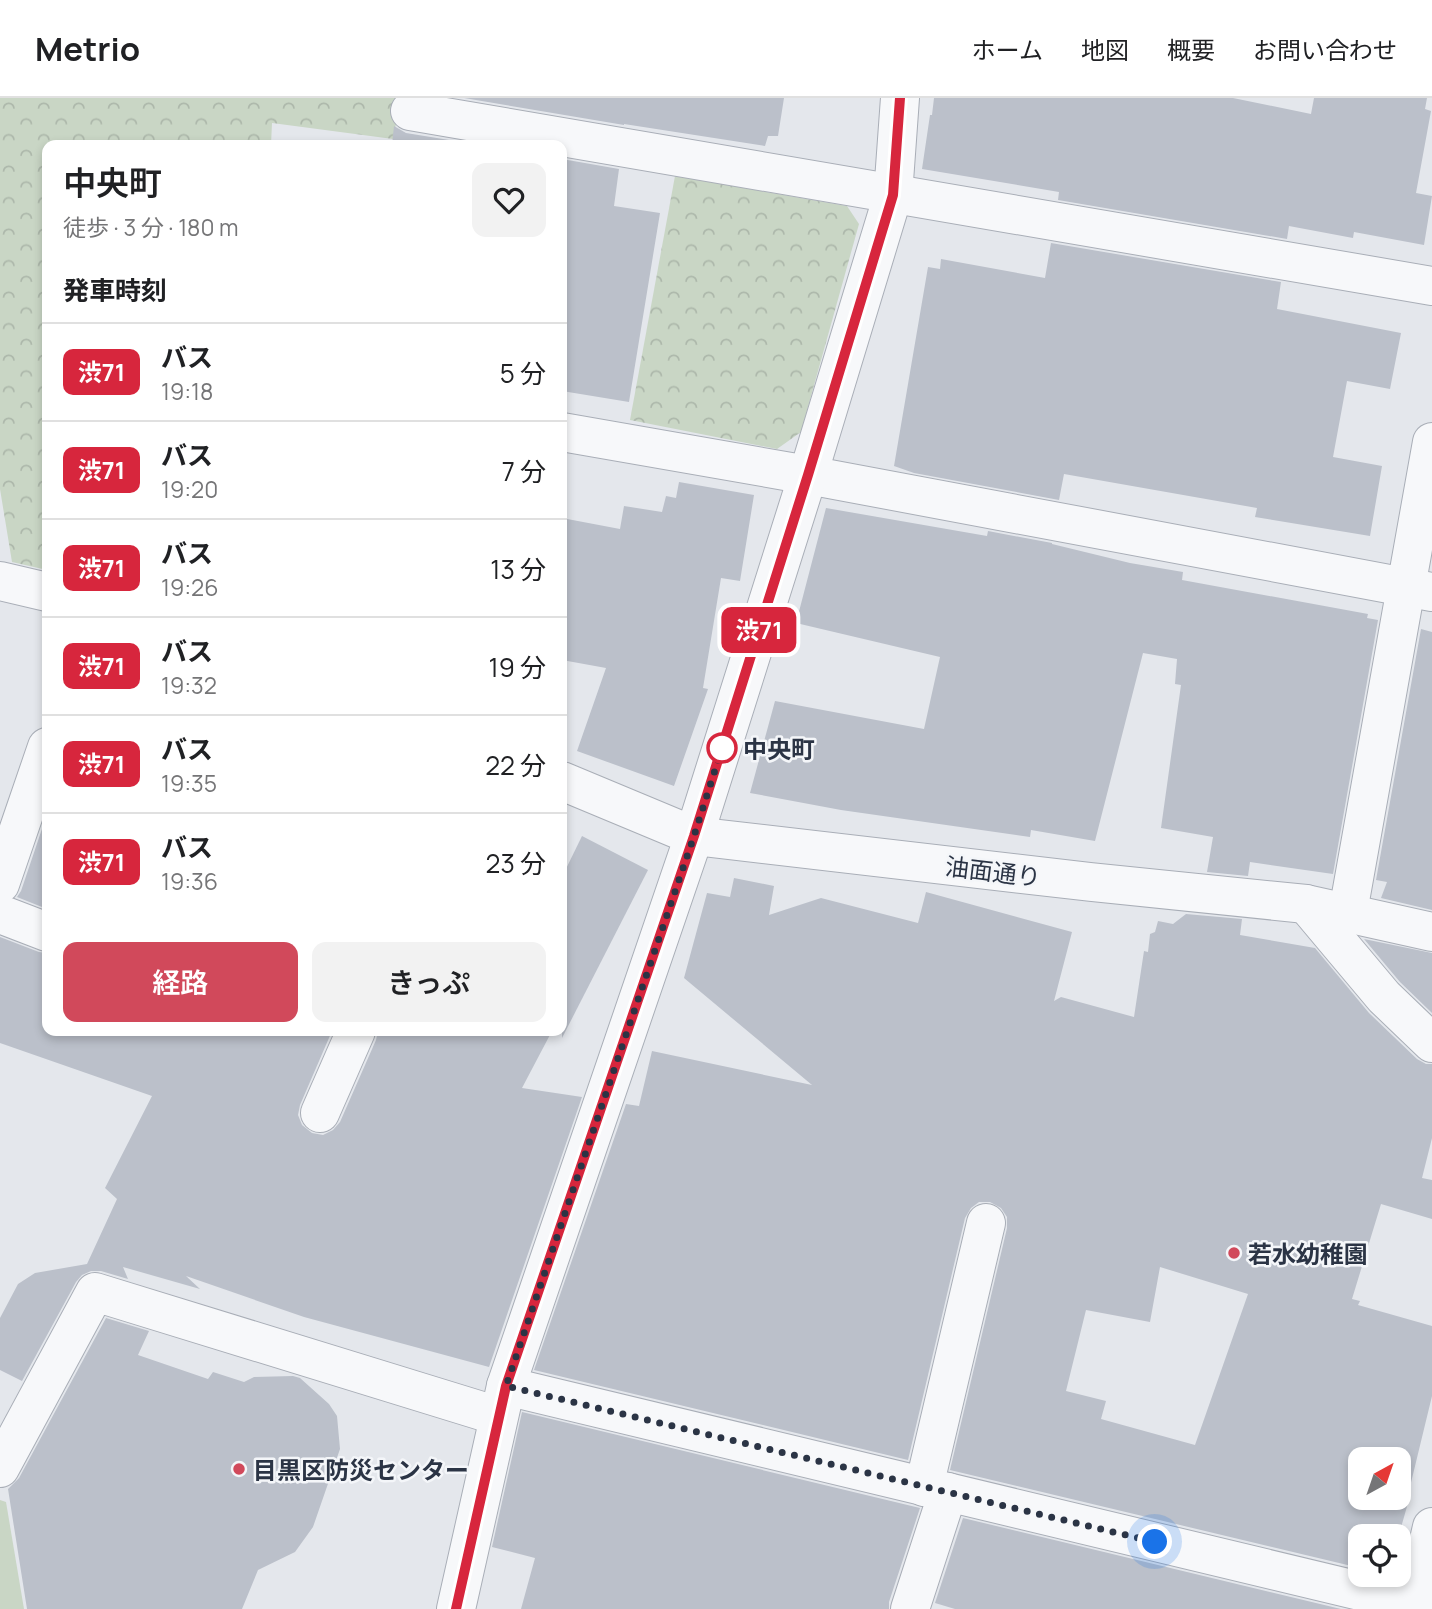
<!DOCTYPE html>
<html lang="ja">
<head>
<meta charset="utf-8">
<style>
	:root { --surface:#fff; --page:#f2f2f2; --text:#202124; --muted:#757577; --line:#e0e0e0; --accent:#d1495b }
	body { margin:0; font-family:Manrope,"Noto Sans JP",sans-serif; background:var(--page); color:var(--text); height:100vh; display:flex; flex-direction:column; font-size:26px; white-space:nowrap }
	* { box-sizing:border-box; margin:0 }
	p { font-size:23px; color:var(--muted) }
	.icon { flex:none; width:38px; height:38px; fill:none; stroke:currentColor; stroke-width:2; stroke-linecap:round; stroke-linejoin:round }
	.map { position:relative; flex:1; overflow:hidden }
	.panel { position:absolute; left:42px; top:42px; width:525px; height:896px; display:flex; flex-direction:column; background:var(--surface); border-radius:14px; box-shadow:0 4px 10px #0003 }
	.panel>* { flex:none }
	.badge { padding:0 14px; border-radius:10px; font-size:24px; line-height:46px }
	.needle { width:46px; rotate:40deg }
	.tools { position:absolute; left:1348px; top:1349px; display:grid; gap:14px }
	.tools a { display:grid; place-items:center; width:63px; height:63px; border-radius:14px; background:var(--surface); box-shadow:0 4px 10px #0003; font-size:35px }
	.you { position:absolute; width:35px; height:35px; margin:-18px; border:5px solid #fff; border-radius:50%; background:#1a73e8; box-shadow:0 0 0 10px #1a73e833 }
	.map>.badge { position:absolute; translate:-50% -50%; box-shadow:0 0 0 4px #fff }
	h2 { padding:0 21px; font-size:26px; line-height:63px }
	.round { display:grid; place-items:center; flex:none; width:74px; height:74px; border-radius:14px; background:var(--page) }
	.summary { display:flex; align-items:center; justify-content:space-between; height:119px; padding:0 21px }
	h1 { font-size:33px; font-weight:600; line-height:52px }
	.cta { display:flex; gap:14px; margin-top:auto; padding:14px 21px }
	.cta a { flex:1; height:80px; border-radius:14px; background:var(--accent); color:#fff; font-size:28px; font-weight:600; line-height:80px; text-align:center }
	.cta a+a { background:var(--page); color:var(--text) }
	ul { padding:0; list-style:none }
	li { display:flex; align-items:center; gap:21px; height:98px; padding:0 21px; border-top:2px solid var(--line) }
	li div { flex:1 }
	li b { display:block; font-size:26px }
	li em { font-style:normal }
	li .badge { min-width:77px; font-weight:700; text-align:center }
	header { display:flex; align-items:center; gap:42px; box-sizing:border-box; height:98px; padding:0 35px; background:var(--surface); border-bottom:2px solid var(--line) }
	header strong { font-size:33px }
	nav { display:flex; gap:38px; margin-inline-start:auto; font-size:24px }
	.map>svg:first-child { display:block }
</style>
</head>
<body>
<header>
<strong>Metrio</strong>
<nav><a>ホーム</a><a>地図</a><a>概要</a><a>お問い合わせ</a></nav>
</header>
<div class="map">
<svg width="1432" height="1511" viewBox="0 0 1432 1511">
	<defs>
		<pattern id="forest-crowns" width="20" height="18" patternUnits="userSpaceOnUse" patternTransform="scale(1.75)"><rect width="20" height="18" fill="#c9d6c5"/><path d="M2 6a3 3 0 1 1 6 0M12 15a3 3 0 1 1 6 0" fill="none" stroke="#adb8ab"/></pattern>
	</defs>
	<rect width="100%" height="100%" fill="#e4e7ec"/>
	<polygon fill="#c9d6c5" points="0,1402 6,1404 24,1511 0,1511"/>
	<g fill="url(#forest-crowns)">
		<polygon points="0,0 401,0 393,41 272,25 271,47 47,47 47,472 12,464 0,391"/>
		<polygon points="675,78 847,108 859,126 801,334 777,351 630,322"/>
	</g>
	<g fill="#bbc0ca" fill-rule="evenodd">
		<polygon points="464,0 784,0 778,38 768,38 765,48 624,26 624,27"/>
		<polygon points="934,0 1233,0 1311,16 1314,0 1427,0 1425,11 1431,13 1416,95 1432,98 1424,147 1354,134 1353,140 1289,128 1287,141 1058,102 1059,94 922,71 930,17 932,17"/>
		<polygon points="394,28 406,35 480,47 392,47"/>
		<polygon points="562,61 619,71 614,108 660,115 629,304 562,293"/>
		<polygon points="1051,145 1281,184 1277,211 1401,235 1390,291 1347,283 1333,359 1382,368 1370,438 1255,419 1257,410 1064,376 1059,402 914,375 894,368 928,169 940,171 941,161 1045,180"/>
		<polygon points="679,384 754,397 740,483 721,480 703,590 708,591 674,688 577,653 606,570 562,562 562,420 620,431 624,408 662,414 666,398 676,400"/>
		<polygon points="826,410 987,438 988,433 1052,445 1052,446 1130,465 1183,474 1182,482 1368,516 1367,520 1378,522 1333,776 1250,764 1248,778 1207,774 1213,739 1161,730 1181,587 1175,586 1177,561 1143,555 1095,743 1031,732 1030,739 841,712 750,695 775,603 924,631 940,559 796,525"/>
		<polygon points="1421,531 1432,534 1432,812 1381,800 1387,784 1376,782"/>
		<polygon points="47,716 47,811 17,799 21,793"/>
		<polygon points="582,738 648,772 562,940 562,779"/>
		<path d="M734 780 774 788 769 817 821 800 918 825 926 794 1072 834 1054 903 1061 899 1134 919 1144 853 1148 854 1150 836 1155 834 1158 823 1173 826 1186 816 1242 821 1240 837 1315 850 1369 915 1417 961 1426 966H1432V1040L1422 1080 1432 1082V1121L1381 1106 1352 1201 1360 1203 1358 1207 1432 1228V1298L1408 1397 1410 1398 1398 1440V1438H1360V1470L950 1372 1007 1130V1119L1001 1110 990 1104H979L971 1110 965 1120 908 1362 534 1272 626 1006 639 1008 652 953 812 987 684 880 707 795 730 799ZM1160 1169 1248 1196 1195 1347 1101 1321 1106 1303 1066 1293 1086 1212 1150 1224ZM1360 1362H1398V1400H1360Z"/>
		<polygon points="0,839 39,854 47,855 47,933 332,933 300,1007 298,1017 302,1027 312,1035 323,1037 333,1032 340,1024 376,942 378,933 552,933 522,990 582,999 489,1269 304,1219 186,1178 200,1191 123,1169 128,1181 101,1173 91,1173 82,1177 76,1184 22,1283 0,1272 0,1220 18,1186 35,1175 87,1166 117,1101 105,1090 152,998 0,945"/>
		<polygon points="1364,841 1432,855 1432,915 1400,884"/>
		<polygon points="106,1220 149,1233 138,1257 208,1281 213,1274 244,1284 254,1279 293,1278 300,1280 329,1306 337,1318 340,1351 313,1429 295,1454 258,1472 242,1511 27,1511 8,1391 19,1380"/>
		<polygon points="522,1314 920,1410 889,1504 889,1511 521,1511 535,1460 492,1449"/>
		<polygon points="963,1420 1341,1511 955,1511 935,1505"/>
	</g>
	<g fill="none" stroke-linecap="round" stroke-linejoin="round">
		<g stroke="#a9aeb7" stroke-width="40">
			<g id="minor">
				<polyline points="410,13 1432,188"/>
				<polyline points="562,334 808,377 1432,494"/>
				<polyline points="0,483 47,494"/>
				<polyline points="562,683 694,738 1091,784 1306,806 1432,834"/>
				<polyline points="0,786 47,649"/>
				<polyline points="1306,806 1384,899 1432,945"/>
				<polyline points="1348,814 1432,344"/>
				<polyline points="0,816 47,834"/>
				<polyline points="320,1015 356,933"/>
				<polyline points="506,1288 1414,1506"/>
				<polyline points="0,1370 95,1194 498,1318"/>
				<polyline points="924,1389 986,1125"/>
				<polyline points="456,1511 506,1288 694,738 808,377 893,97 900,0"/>
				<polyline points="910,1511 948,1394"/>
				<polyline points="1413,1511 1432,1429"/>
			</g>
		</g>
		<use href="#minor" stroke="#f7f8fa" stroke-width="38"/>
	</g>
	<g fill="none" stroke-linecap="round" stroke-linejoin="round">
		<g stroke="#fff" stroke-width="16">
			<polyline id="line" points="456,1511 506,1288 694,738 808,377 893,97 900,0"/>
		</g>
		<use href="#line" stroke="#d7263d" stroke-width="10"/>
		<polyline stroke="#2b3445" stroke-width="7" stroke-dasharray="0 12.6" points="722,650 694,738 506,1288 1155,1444"/>
	</g>
	<circle fill="#fff" stroke="#d7263d" stroke-width="3.5" cx="722" cy="650" r="14"/>
	<g fill="#d1495b" stroke="#f4f6f9" stroke-width="2.5">
		<circle cx="1234" cy="1155" r="7"/>
		<circle cx="239" cy="1371" r="7"/>
	</g>
	<g text-anchor="middle" dominant-baseline="central" stroke-width="5" stroke-linejoin="round" paint-order="stroke">
		<g font-size="24" font-weight="bold" fill="#2b3445" stroke="#f4f6f9" text-anchor="start">
			<text x="743" y="650">中央町</text>
		</g>
		<g font-size="24" fill="#2b3445" stroke="#f4f6f9">
			<text transform="translate(993 773) rotate(7)">油面通り</text>
		</g>
		<g font-size="24" font-weight="bold" fill="#2b3445" stroke="#f4f6f9" text-anchor="start">
			<text x="1248" y="1155">若水幼稚園</text>
			<text x="253" y="1371">目黒区防災センター</text>
		</g>
	</g>
</svg>
<div class="tools">
<a><svg class="needle" viewBox="-14 -14 28 28"><path d="M0-13l5 13h-10z" fill="#e53935"/><path d="M0 13l5-13h-10z" fill="#757577"/></svg></a>
<a><svg class="icon" aria-label="locate" viewBox="0 0 24 24"><circle cx="12" cy="12" r="6"/><path d="M12 2v4M12 18v4M2 12h4M18 12h4"/></svg></a>
</div>
<div class="you" style="left:1155px;top:1444px"></div>
<b class="badge" style="left:759px;top:532px;background:#d7263d;color:#fff">渋71</b>
<section class="panel">
<div class="summary"><div><h1>中央町</h1><p>徒歩 · 3 分 · 180 m</p></div><a class="round"><svg class="icon" aria-label="heart" viewBox="0 0 24 24"><path d="M12 20l-8-8c-3-5 5-10 8-4 3-6 11-1 8 4z"/></svg></a></div>
<h2>発車時刻</h2>
<ul>
<li><span class="badge" style="background:#d7263d;color:#fff">渋71</span><div><b>バス</b><p>19:18</p></div><em>5 分</em></li>
<li><span class="badge" style="background:#d7263d;color:#fff">渋71</span><div><b>バス</b><p>19:20</p></div><em>7 分</em></li>
<li><span class="badge" style="background:#d7263d;color:#fff">渋71</span><div><b>バス</b><p>19:26</p></div><em>13 分</em></li>
<li><span class="badge" style="background:#d7263d;color:#fff">渋71</span><div><b>バス</b><p>19:32</p></div><em>19 分</em></li>
<li><span class="badge" style="background:#d7263d;color:#fff">渋71</span><div><b>バス</b><p>19:35</p></div><em>22 分</em></li>
<li><span class="badge" style="background:#d7263d;color:#fff">渋71</span><div><b>バス</b><p>19:36</p></div><em>23 分</em></li>
</ul>
<div class="cta"><a>経路</a><a>きっぷ</a></div>
</section>
</div>
</body>
</html>
